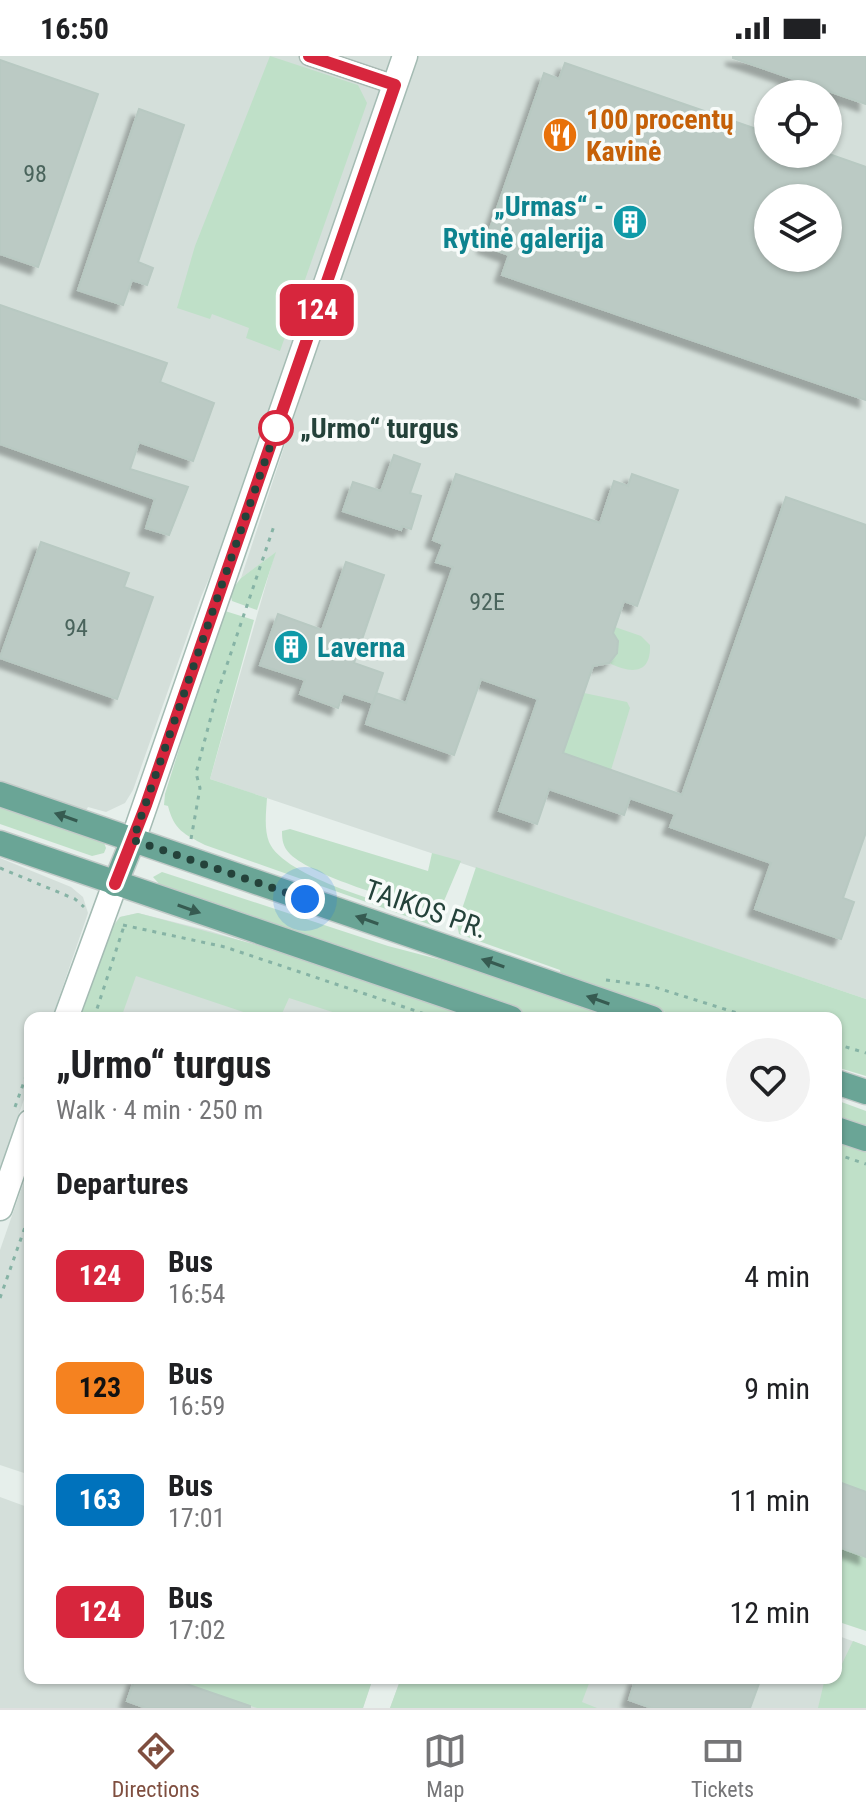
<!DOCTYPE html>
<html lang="en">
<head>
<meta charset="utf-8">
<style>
	:root { --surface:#fff; --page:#f2f2f2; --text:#202124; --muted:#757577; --line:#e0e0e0; --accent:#7f4e3f }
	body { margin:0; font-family:"Roboto Condensed",sans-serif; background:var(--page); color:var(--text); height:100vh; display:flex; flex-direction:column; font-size:30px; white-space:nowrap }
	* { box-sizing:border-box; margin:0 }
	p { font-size:26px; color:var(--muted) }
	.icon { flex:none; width:44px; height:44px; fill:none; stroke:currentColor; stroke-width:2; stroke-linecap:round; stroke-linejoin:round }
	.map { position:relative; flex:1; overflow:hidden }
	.side { position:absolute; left:24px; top:956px; width:818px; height:672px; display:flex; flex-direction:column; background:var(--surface); border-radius:16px; box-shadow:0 2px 6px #0004 }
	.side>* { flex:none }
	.badge { padding:0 16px; border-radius:12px; font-size:28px; line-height:52px }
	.buttons { position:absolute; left:754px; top:24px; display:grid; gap:16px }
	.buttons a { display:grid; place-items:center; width:88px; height:88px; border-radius:50%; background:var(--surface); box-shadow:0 2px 6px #0004; font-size:40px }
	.you { position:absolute; width:40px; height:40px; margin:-20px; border:6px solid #fff; border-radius:50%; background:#1a73e8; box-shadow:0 0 0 12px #1a73e833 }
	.map>.badge { position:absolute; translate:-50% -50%; box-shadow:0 0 0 4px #fff }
	h2 { padding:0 32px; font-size:30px; line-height:72px }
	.round { display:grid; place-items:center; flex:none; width:84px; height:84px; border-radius:42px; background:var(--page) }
	.summary { display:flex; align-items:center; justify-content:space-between; height:136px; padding:0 32px }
	h1 { font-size:38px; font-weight:700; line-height:60px }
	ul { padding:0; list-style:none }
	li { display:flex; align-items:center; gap:24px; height:112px; padding:0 32px }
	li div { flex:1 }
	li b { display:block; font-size:30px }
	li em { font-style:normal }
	li .badge { min-width:88px; font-weight:700; text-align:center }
	.status { display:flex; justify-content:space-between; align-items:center; height:56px; padding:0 40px; background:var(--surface); direction:ltr }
	.status svg { height:22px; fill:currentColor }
	.tabs { display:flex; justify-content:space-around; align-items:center; height:112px; border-top:2px solid var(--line); background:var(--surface); font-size:22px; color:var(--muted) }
	.tabs a { display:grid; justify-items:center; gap:4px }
	.tabs .selected { color:var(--accent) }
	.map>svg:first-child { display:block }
</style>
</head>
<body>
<div class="status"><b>16:50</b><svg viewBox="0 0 49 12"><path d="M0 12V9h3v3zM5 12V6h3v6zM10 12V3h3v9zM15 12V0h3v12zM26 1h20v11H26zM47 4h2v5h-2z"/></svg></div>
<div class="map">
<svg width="866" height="1652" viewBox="0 0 866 1652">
	<defs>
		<filter id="shadow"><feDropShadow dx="-7" dy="7" stdDeviation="2" flood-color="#0004"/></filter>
	</defs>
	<rect width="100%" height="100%" fill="#e6efeb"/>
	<g fill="#d4dfda" fill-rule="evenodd">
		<polygon points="0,0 397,0 227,481 201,541 133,734 125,747 106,756 88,751 85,756 0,725"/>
		<path d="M413 0H866V943L210 723 275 497 241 522ZM768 38H828V98H768ZM768 142H828V202H768Z"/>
		<polygon points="0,802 71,831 83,841 88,857 52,962 30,962 30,1026 0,1113"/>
		<polygon points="138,857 210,875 485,962 80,962 113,869 120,861"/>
		<polygon points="30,1108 30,1419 0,1409 0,1194"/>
		<polygon points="0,1441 30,1452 30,1622 373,1622 363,1652 0,1652"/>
		<polygon points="836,1579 866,1590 866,1652 390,1652 401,1622 836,1622"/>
	</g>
	<g fill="#bfe0c8">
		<polygon points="270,0 358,29 367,47 280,295 246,282 249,272 212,258 210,263 177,252 195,190"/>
		<polygon points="276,496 257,554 232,545 230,536 241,522"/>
		<path d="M225 555 254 564 210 723 267 742C266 756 264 773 269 786 284 822 394 850 431 861L435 866 434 870 205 789C184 778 174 774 168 750L164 749 165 738 220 562Z"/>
		<path d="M615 571 641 580 650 589C651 620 630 617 609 607 618 596 621 589 613 577Z"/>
		<polygon points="584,637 627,646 630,652 611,714 563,697"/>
		<polygon points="0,748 103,784 106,792 104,797 92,800 0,768"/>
		<path d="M290 773 428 815 432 797 461 805 441 852 431 854C397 844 314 821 290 798 283 791 282 784 282 775Z"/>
		<polygon points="476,811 866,943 866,1020 836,1011 836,962 683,962 561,921 560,914 459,878 457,868"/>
		<polygon points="162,816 388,890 472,912 619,962 540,962 161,830 153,821"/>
		<polygon points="138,857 301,901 448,950 455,962 351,962 289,942 280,962 261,962 136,920 121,962 80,962 108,878 120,861"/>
		<polygon points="836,1044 866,1055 866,1073 836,1063"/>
		<polygon points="836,1084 866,1094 866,1436 836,1425"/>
		<polygon points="836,1490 866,1501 866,1575 836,1565"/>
		<polygon points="853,1585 866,1590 866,1652 818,1652 825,1622 836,1622 836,1615 839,1614"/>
		<polygon points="169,1622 373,1622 363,1652 257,1652"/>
		<polygon points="401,1622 591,1622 582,1646 597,1652 390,1652"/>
	</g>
	<g fill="#bbcac4" stroke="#b8c9c2" stroke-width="2" fill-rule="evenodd" filter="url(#shadow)">
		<polygon points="733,0 866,0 866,48 733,2"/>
		<polygon points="0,4 98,38 38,211 0,198"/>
		<path d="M565 7 768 77V98H829L866 111V344L502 219 509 199 484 190 544 17 559 23ZM768 142H828V202H768Z"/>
		<polygon points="139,53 184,69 138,206 153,212 147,229 132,224 123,249 78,234"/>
		<polygon points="0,249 167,307 160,326 214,347 193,405 139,386 130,413 188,431 169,479 146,472 155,443 0,388"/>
		<polygon points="394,399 420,408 410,437 421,440 411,473 402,470 401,474 343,455 353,426 381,435"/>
		<polygon points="456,418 600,467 614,425 628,430 632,418 678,434 637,550 624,545 613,577 618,585 617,597 609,607 593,610 563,697 682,739 786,441 866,469 866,776 843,842 854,846 841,883 755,853 771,807 670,771 675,758 630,742 624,759 549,733 537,768 499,755 538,643 481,623 454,699 366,668 376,637 406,647 453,511 436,506 443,488 433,484"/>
		<polygon points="41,486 129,517 124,531 153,541 117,643 0,602"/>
		<polygon points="346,506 384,519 354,607 383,617 373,647 343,637 338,652 300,638 305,624 260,609 278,558 322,574"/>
		<polygon points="836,1425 866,1436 866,1501 836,1490"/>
		<polygon points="135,1622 169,1622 250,1650 250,1652 146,1652 127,1645"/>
		<polygon points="636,1622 761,1622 750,1652 652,1652 629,1644"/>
	</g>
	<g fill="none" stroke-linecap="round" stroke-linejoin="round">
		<g stroke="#a8b8b2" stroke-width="21">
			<polyline id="street" points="309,0 395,29"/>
		</g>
		<g stroke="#a4bbb3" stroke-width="27">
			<g id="secondary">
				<polyline points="133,784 405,0"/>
				<polyline points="66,962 115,828"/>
				<polyline points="0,1152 30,1066"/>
			</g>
		</g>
		<g stroke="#c2cac8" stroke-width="27">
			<g id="primary">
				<polyline points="0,738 652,962"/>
				<polyline points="0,787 511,962"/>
				<polyline points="115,828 133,784"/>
				<polyline points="836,1026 866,1036"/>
				<polyline points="836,1073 866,1083"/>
			</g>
		</g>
		<g stroke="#86b3a5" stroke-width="3" stroke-dasharray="4 6" stroke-linecap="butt">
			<polyline points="191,783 200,732 196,717 217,638 275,467"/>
			<polyline points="0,812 75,843 84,851"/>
			<polyline points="123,869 225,891 437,962"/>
			<polyline points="606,924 651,930 753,962"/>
			<polyline points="94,962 124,870"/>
			<polyline points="836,988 866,997"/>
			<polyline points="15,1051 30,1009"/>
			<polyline points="836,1098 866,1108"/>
			<polyline points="0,1242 30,1157"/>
		</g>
		<use href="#street" stroke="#fff" stroke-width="18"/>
		<use href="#secondary" stroke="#fff" stroke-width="24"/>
		<use href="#primary" stroke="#6aa596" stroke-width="24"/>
	</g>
	<defs><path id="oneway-solid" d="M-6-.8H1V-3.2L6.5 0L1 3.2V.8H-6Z" transform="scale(2)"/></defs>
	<g fill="#365b51">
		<use href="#oneway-solid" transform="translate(66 761) rotate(-161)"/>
		<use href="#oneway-solid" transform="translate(189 853) rotate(19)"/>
		<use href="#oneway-solid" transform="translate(367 864) rotate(-161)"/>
		<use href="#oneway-solid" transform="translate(493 907) rotate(-161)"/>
		<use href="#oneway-solid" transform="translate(598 944) rotate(-161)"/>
	</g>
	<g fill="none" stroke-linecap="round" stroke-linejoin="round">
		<g stroke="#fff" stroke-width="18">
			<polyline id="line" points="115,828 146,749 395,29 309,0"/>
		</g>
		<use href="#line" stroke="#d7263d" stroke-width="12"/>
		<polyline stroke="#24423a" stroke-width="8" stroke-dasharray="0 14.4" points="276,372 280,362 133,784 305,843"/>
	</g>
	<defs>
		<g id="restaurant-disc" transform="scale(1.8)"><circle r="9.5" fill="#e8710a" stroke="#f7fbf9"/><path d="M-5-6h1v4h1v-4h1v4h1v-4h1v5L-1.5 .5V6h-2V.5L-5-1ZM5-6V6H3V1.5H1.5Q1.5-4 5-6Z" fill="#fff"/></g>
		<g id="building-disc" transform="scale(1.8)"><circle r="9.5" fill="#0f9aa8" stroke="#f7fbf9"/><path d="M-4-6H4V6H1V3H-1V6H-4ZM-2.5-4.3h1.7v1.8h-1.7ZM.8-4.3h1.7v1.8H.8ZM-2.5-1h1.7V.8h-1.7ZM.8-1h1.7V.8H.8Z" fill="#fff"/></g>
	</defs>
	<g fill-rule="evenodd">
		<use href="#restaurant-disc" x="560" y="79"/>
		<use href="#building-disc" x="630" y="166"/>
		<use href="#building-disc" x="291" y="591"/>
	</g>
	<circle fill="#fff" stroke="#d7263d" stroke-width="4" cx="276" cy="372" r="16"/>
	<g text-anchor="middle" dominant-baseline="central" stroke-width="7" stroke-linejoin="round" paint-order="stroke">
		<g font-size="24" fill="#4a645c">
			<text x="35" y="118">98</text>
			<text x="487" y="546">92E</text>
			<text x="76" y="572">94</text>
		</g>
		<g font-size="28" font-weight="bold" fill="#c56008" stroke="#f7fbf9" text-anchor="start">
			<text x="586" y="63">100 procentų<tspan x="586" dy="32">Kavinė</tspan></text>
		</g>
		<g font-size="28" font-weight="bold" fill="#0d838f" stroke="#f7fbf9" text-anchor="end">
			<text x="604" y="150">„Urmas“ -<tspan x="604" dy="32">Rytinė galerija</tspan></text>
			<text x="317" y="591" text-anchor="start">Laverna</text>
		</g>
		<g font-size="28" font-weight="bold" fill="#24423a" stroke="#f7fbf9" text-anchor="start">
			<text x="300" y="372">„Urmo“ turgus</text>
		</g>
		<g font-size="28" fill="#24423a" stroke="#f7fbf9">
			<text transform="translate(426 853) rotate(19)">TAIKOS PR.</text>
		</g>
	</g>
</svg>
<div class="buttons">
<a><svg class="icon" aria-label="locate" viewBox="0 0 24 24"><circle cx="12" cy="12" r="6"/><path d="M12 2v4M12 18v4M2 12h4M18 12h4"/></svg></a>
<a><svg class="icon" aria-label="layers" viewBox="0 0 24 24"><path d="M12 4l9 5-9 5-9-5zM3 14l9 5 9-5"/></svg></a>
</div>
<div class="you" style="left:305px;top:843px"></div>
<b class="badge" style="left:317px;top:254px;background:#d7263d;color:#fff">124</b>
<section class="side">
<div class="summary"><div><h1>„Urmo“ turgus</h1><p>Walk · 4 min · 250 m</p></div><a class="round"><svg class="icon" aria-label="heart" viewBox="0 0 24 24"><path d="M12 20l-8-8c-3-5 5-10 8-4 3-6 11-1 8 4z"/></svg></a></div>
<h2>Departures</h2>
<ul>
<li><span class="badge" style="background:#d7263d;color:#fff">124</span><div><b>Bus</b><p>16:54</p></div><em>4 min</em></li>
<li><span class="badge" style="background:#f58220;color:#111">123</span><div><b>Bus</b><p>16:59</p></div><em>9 min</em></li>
<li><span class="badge" style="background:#0072bc;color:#fff">163</span><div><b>Bus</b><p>17:01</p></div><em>11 min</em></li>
<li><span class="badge" style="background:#d7263d;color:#fff">124</span><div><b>Bus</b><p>17:02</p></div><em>12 min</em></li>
</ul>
</section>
</div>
<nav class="tabs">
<a class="selected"><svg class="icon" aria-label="directions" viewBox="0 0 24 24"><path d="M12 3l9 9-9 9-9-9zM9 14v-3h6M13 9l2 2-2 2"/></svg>Directions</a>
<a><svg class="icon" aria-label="map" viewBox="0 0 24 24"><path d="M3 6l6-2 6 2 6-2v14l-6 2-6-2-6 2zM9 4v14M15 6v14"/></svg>Map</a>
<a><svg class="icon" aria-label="tickets" viewBox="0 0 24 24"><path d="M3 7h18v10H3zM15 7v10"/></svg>Tickets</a>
</nav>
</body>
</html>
